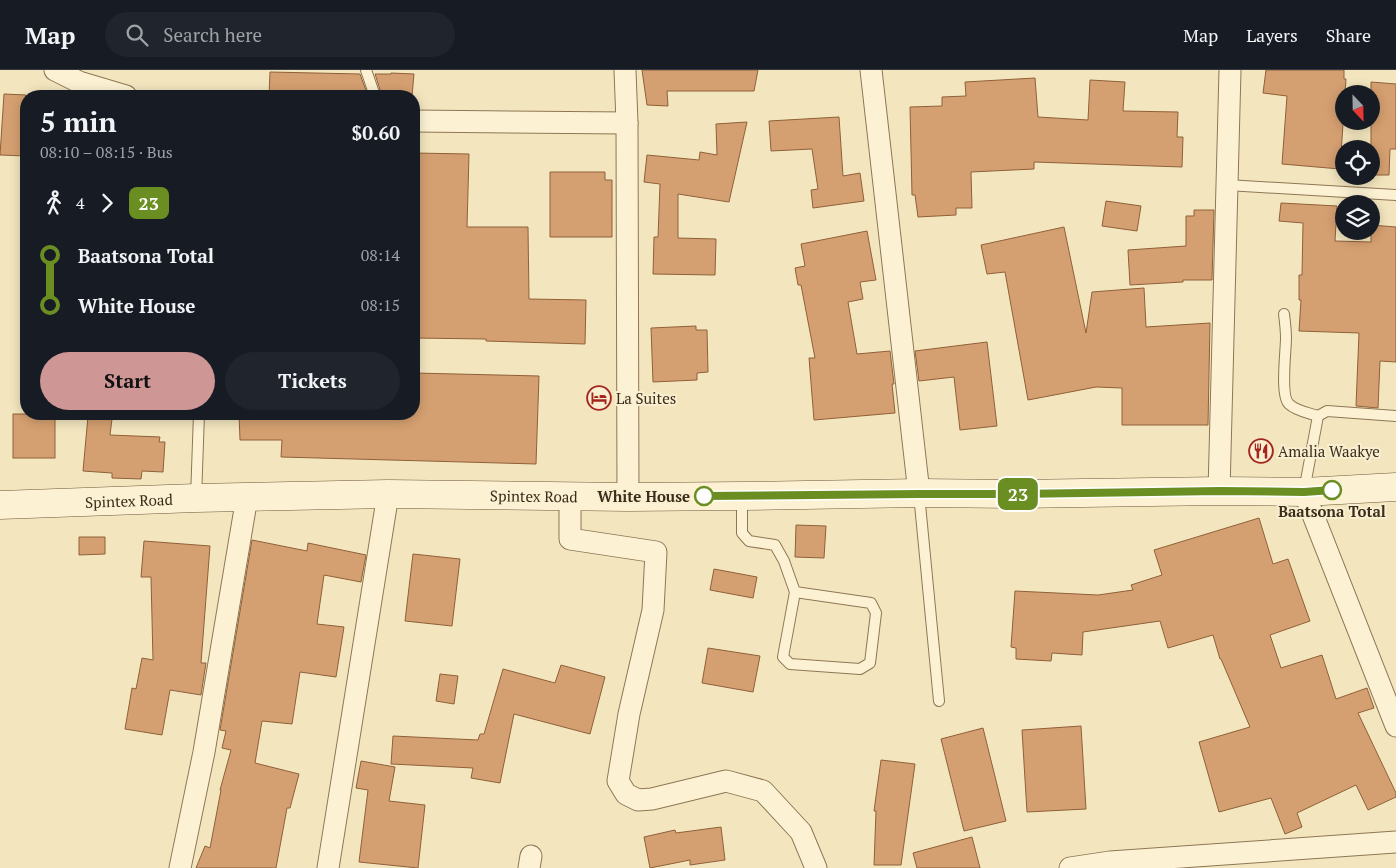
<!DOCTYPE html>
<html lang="en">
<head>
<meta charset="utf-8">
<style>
	:root { --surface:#171b24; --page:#20242c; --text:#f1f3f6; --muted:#9ea1a6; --line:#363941; --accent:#ce9695 }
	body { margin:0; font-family:"PT Serif",serif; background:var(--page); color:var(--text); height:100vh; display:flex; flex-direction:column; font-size:19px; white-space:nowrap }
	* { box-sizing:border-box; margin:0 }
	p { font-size:16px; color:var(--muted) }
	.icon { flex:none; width:28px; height:28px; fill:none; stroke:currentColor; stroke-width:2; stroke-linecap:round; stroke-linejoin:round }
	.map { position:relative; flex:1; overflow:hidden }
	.sheet { position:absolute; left:20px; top:20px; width:400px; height:330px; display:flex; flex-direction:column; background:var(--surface); border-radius:20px; box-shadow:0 2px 12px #0003 }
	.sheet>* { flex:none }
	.badge { padding:0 10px; border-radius:8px; font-size:18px; line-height:32px }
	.needle { width:32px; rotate:158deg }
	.tools { position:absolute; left:1335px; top:15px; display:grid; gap:10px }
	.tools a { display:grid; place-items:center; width:45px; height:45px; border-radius:50%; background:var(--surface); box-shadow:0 2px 12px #0003; font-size:25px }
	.map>.badge { position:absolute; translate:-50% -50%; box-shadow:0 0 0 2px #fff }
	.legs { display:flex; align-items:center; gap:8px; height:55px; padding:0 20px; font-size:16px }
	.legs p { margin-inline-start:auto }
	.headline { display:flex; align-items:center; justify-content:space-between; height:85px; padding:0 20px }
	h1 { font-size:28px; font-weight:700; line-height:38px }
	.button { display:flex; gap:10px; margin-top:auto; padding:10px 20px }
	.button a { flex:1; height:58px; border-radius:30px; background:var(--accent); color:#111; font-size:20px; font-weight:700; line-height:58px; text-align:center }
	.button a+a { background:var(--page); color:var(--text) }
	ul { padding:0 20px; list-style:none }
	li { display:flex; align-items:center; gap:18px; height:50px; font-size:19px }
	li i { display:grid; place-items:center; width:8px; height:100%; margin:0 6px; background:currentColor }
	li i::after { content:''; width:12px; height:12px; margin:-6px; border:4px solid; border-radius:50%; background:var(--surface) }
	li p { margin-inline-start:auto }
	li:first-child i { background:linear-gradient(#0000 50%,currentColor 0) }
	li:last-child i { background:linear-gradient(currentColor 50%,#0000 0) }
	header { display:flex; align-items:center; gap:30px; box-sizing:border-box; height:70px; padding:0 25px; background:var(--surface); border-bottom:1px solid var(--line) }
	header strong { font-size:24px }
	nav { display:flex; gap:28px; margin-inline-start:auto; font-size:18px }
	.search { width:350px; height:45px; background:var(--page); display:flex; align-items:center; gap:12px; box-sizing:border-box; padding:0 18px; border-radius:28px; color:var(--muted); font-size:19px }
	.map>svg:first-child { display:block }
</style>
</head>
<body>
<header>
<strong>Map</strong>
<div class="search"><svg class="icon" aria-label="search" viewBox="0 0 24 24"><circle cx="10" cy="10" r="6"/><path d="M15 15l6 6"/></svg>Search here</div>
<nav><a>Map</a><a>Layers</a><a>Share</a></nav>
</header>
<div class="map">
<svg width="1396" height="798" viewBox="0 0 1396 798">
	<rect width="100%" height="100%" fill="#f3e6bf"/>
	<g fill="#d5a071" stroke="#8f6038">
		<polygon points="642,0 758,0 754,21 667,21 668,36 647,35"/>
		<polygon points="1266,0 1344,0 1344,9 1346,9 1340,99 1282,94 1287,26 1263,23"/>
		<polygon points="270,2 360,4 368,26 269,26"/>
		<polygon points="391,3 414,4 412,26 382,26 375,4 391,4"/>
		<polygon points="1035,8 1038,47 1088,50 1090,10 1125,12 1123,41 1178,42 1177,67 1183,67 1182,97 1034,92 1034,99 971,102 972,138 956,138 956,145 918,147 915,125 912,125 910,37 942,36 942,27 966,26 965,12"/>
		<polygon points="1371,12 1396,14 1396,79 1390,79 1389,105 1371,105"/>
		<polygon points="4,24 26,25 26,86 0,85"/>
		<polygon points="839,47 843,106 860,103 864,131 813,138 811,120 818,119 812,79 771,81 769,51"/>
		<polygon points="747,52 729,132 678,124 678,168 716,169 715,205 653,204 654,167 658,167 660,114 644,112 647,85 699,90 700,82 717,85 716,54"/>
		<polygon points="414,83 469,84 467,157 528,157 529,229 586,230 585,274 486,271 486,269 414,268"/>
		<polygon points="550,102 605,102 605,110 612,110 612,167 550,167"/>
		<polygon points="1106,131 1141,136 1137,161 1102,156"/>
		<polygon points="1281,133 1337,136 1335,171 1371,172 1371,155 1396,157 1396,292 1380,291 1378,338 1356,336 1359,263 1299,261 1301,230 1299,230 1299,205 1302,205 1303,153 1279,151"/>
		<polygon points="1194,140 1214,140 1212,210 1183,210 1183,212 1130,215 1128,180 1186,176 1186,146 1194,146"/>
		<polygon points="1064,157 1086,263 1092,222 1144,218 1146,257 1210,253 1208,355 1122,355 1122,318 1096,317 1028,330 1005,202 987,204 981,175"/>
		<polygon points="867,161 876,210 860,212 863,229 848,232 857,284 890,281 894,314 892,314 895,343 814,350 809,288 815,288 801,215 798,215 795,198 805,196 801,174"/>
		<polygon points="696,256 696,260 707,260 708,302 697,303 697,310 653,312 651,258"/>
		<polygon points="987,272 997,356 960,360 954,307 919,311 915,281"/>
		<polygon points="414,303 539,306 536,394 281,387 282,370 240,370 239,344 414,344"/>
		<rect x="13" y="344" width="42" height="44"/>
		<polygon points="88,346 112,349 110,365 160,367 159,372 165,372 163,402 142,401 141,409 112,408 112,403 83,401"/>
		<polygon points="1259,448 1273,494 1288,489 1310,551 1270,565 1281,598 1322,585 1336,629 1367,618 1374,638 1358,643 1396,723 1396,727 1368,740 1356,715 1297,743 1302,757 1285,764 1271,728 1219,742 1199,672 1250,657 1221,589 1220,589 1213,565 1168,578 1160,551 1083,562 1082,585 1052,583 1051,591 1016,589 1016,578 1011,577 1015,521 1098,525 1133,520 1131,515 1162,505 1154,480"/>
		<polygon points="796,455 826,456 824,488 795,487"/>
		<polygon points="79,467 105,467 105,484 79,485"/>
		<polygon points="252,470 307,481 308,473 366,485 361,512 324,505 317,554 344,557 336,607 300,602 292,654 262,651 255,693 299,704 290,738 287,738 276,798 196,798 205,776 210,778 221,720 220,720 231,680 222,678 226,661 220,660"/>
		<polygon points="144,471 210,476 201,593 206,593 201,625 170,620 162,665 125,659 132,618 136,619 142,588 153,590 151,507 141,507"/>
		<polygon points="413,484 460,489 452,556 405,551"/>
		<polygon points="714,499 757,507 753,528 710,520"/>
		<polygon points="708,578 760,586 753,622 702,613"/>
		<polygon points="561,595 605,607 590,664 514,644 500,713 471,708 473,698 391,694 393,666 478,670 480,664 484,664 503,599 555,613"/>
		<polygon points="440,604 458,606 454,634 436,631"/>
		<polygon points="1081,656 1086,739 1027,742 1022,660"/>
		<polygon points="983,658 1006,751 964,761 941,669"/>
		<polygon points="881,690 915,694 901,795 874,795 876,741 874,741"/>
		<polygon points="361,691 395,697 389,731 425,735 418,798 359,792 368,720 356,718"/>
		<polygon points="721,757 725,790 690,795 690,790 650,798 644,767 675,760 676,763"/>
		<polygon points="972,767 980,798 917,798 913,783"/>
	</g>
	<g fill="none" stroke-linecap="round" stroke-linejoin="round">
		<g stroke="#8e7655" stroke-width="12">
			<g id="lane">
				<polyline points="366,0 375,26"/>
				<polyline points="1227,115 1396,125"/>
				<path d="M1284 244C1285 252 1286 260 1286 268 1286 281 1280 326 1289 334 1296 341 1309 343 1318 346"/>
				<polyline points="1304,421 1318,346 1327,341 1396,346"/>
				<polyline points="919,424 939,631"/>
				<polyline points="742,426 742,463 749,471 775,475 784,491 795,522 783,587 790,594 860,599 870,593 876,543 871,533 795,522"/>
				<polyline points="196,428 199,344"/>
			</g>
		</g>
		<g stroke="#8e7655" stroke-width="23">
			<g id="street">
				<polyline points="55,0 79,12 126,26"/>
				<polyline points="625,0 627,53 628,427"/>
				<polyline points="871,0 919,423"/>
				<polyline points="414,51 627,53"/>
				<polyline points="1219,421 1230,0"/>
				<polyline points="1304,422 1396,656"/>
				<polyline points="570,426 570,469 656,482 653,540 629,644 618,711 626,724 638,730 652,729 726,711 763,721 801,762 816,798"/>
				<polyline points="180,798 204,682 247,427"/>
				<polyline points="328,798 388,424"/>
				<polyline points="529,798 531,786"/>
				<polyline points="1070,798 1110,792 1396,772"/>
			</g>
		</g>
		<g stroke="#6f5739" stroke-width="29">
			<g id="secondary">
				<path id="s1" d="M0 435 196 428 388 424 628 427 742 426 919 423 1016 424 1219 421 1304 422 1396 417"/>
			</g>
		</g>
		<use href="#lane" stroke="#fcf2d3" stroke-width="10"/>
		<use href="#street" stroke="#fcf2d3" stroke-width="21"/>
		<use href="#secondary" stroke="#fcf2d3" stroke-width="28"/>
	</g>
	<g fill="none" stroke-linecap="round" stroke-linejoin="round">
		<g stroke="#fff" stroke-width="11">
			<polyline id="line-1" points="704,426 919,424 1016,424 1220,421 1304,422 1332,420"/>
		</g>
		<use href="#line-1" stroke="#6b8e23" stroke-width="8"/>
	</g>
	<defs>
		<g id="hotel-ring" transform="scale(1.25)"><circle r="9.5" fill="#f9efd0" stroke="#a3251e" stroke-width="1.5"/><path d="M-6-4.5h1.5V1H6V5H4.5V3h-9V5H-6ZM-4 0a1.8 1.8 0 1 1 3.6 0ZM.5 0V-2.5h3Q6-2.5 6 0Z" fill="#a3251e"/></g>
		<g id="restaurant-ring" transform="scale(1.25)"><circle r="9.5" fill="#f9efd0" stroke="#a3251e" stroke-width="1.5"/><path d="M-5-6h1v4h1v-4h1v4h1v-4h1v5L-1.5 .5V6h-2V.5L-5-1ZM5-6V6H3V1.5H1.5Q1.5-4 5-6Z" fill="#a3251e"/></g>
	</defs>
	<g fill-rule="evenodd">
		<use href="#hotel-ring" x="599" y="328"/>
		<use href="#restaurant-ring" x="1261" y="381"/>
	</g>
	<g fill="#fff" stroke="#6b8e23" stroke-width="2.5">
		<circle cx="1332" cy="420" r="9"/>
		<circle cx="704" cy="426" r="9"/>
	</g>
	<g text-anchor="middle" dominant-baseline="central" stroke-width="4" stroke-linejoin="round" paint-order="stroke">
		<g font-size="15" fill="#3b2d1b" stroke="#f9efd0" text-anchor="start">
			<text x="616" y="328">La Suites</text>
			<text x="1278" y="381">Amalia Waakye</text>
		</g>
		<g font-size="15" fill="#3b2d1b" stroke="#f9efd0">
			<text stroke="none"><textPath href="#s1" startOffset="534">Spintex Road</textPath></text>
			<text stroke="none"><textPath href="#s1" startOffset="129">Spintex Road</textPath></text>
		</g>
		<g font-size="15" font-weight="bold" fill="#3b2d1b" stroke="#f9efd0" text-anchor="end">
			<text x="690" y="426">White House</text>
			<text x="1332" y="441" text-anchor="middle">Baatsona Total</text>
		</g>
	</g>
</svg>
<div class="tools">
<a><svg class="needle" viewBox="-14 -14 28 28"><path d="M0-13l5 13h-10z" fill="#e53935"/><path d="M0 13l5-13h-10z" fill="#9ea1a6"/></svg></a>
<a><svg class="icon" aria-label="locate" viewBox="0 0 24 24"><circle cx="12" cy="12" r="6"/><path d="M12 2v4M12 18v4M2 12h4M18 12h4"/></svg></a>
<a><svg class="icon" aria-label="layers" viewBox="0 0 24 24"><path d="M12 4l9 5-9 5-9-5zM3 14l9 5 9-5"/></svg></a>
</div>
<b class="badge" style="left:1018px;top:424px;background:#6b8e23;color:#fff">23</b>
<section class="sheet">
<div class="headline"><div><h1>5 min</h1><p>08:10 – 08:15 · Bus</p></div><b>$0.60</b></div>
<div class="legs"><svg class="icon" aria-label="walk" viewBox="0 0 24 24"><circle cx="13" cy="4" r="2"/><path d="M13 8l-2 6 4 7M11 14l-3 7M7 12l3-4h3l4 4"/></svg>4<svg class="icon" aria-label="forward" viewBox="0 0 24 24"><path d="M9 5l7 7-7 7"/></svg><b class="badge" style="background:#6b8e23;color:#fff">23</b></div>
<ul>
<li><i style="color:#6b8e23"></i><b>Baatsona Total</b><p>08:14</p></li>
<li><i style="color:#6b8e23"></i><b>White House</b><p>08:15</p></li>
</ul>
<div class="button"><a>Start</a><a>Tickets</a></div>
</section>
</div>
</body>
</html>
